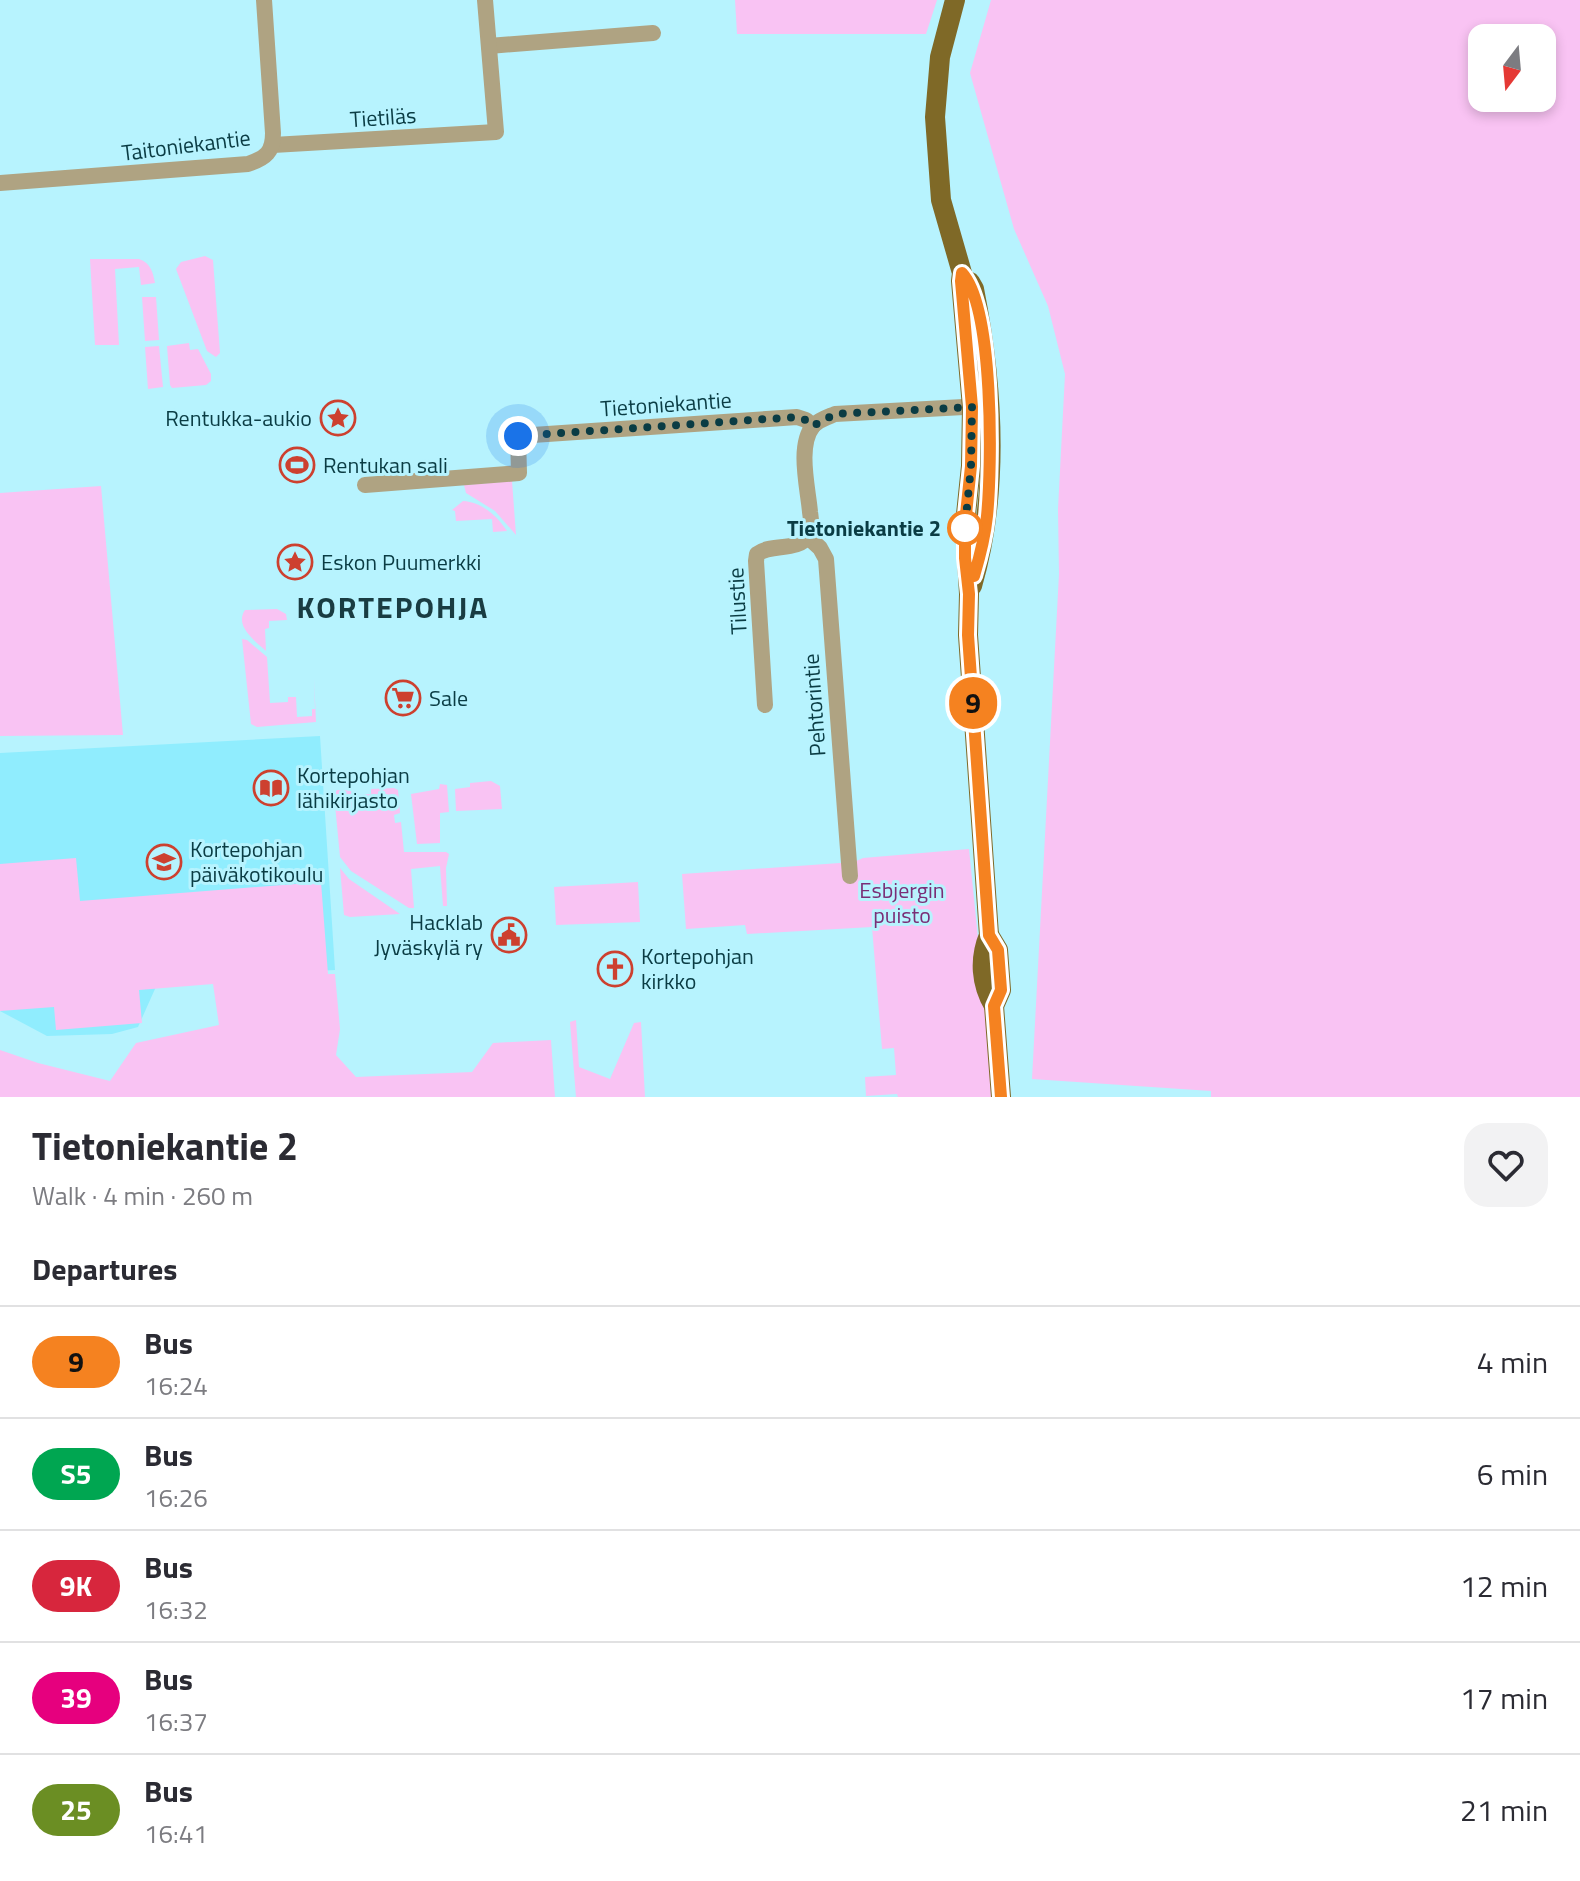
<!DOCTYPE html>
<html lang="en">
<head>
<meta charset="utf-8">
<style>
	:root { --surface:#fff; --page:#f2f2f3; --text:#2b2b33; --muted:#7c7c81; --line:#e1e1e2 }
	body { margin:0; font-family:"Titillium Web",sans-serif; background:var(--page); color:var(--text); height:100vh; display:flex; flex-direction:column; font-size:30px; white-space:nowrap }
	* { box-sizing:border-box; margin:0 }
	p { font-size:26px; color:var(--muted) }
	.icon { flex:none; width:44px; height:44px; fill:none; stroke:currentColor; stroke-width:2; stroke-linecap:round; stroke-linejoin:round }
	.map { position:relative; height:1097px; overflow:hidden }
	.drawer { display:flex; flex-direction:column; background:var(--surface); flex:1 }
	.drawer>* { flex:none }
	.badge { padding:0 16px; border-radius:26px; font-size:28px; line-height:52px }
	.needle { width:52px; rotate:196deg }
	.fabs { position:absolute; left:1468px; top:24px; display:grid; gap:16px }
	.fabs a { display:grid; place-items:center; width:88px; height:88px; border-radius:16px; background:var(--surface); box-shadow:0 4px 12px #0003; font-size:40px }
	.you { position:absolute; width:40px; height:40px; margin:-20px; border:6px solid #fff; border-radius:50%; background:#1a73e8; box-shadow:0 0 0 12px #1a73e833 }
	.map>.badge { position:absolute; translate:-50% -50%; box-shadow:0 0 0 4px #fff }
	h2 { padding:0 32px; font-size:30px; line-height:72px }
	.round { display:grid; place-items:center; flex:none; width:84px; height:84px; border-radius:24px; background:var(--page) }
	.headline { display:flex; align-items:center; justify-content:space-between; height:136px; padding:0 32px }
	h1 { font-size:38px; font-weight:700; line-height:60px }
	ul { padding:0; list-style:none }
	li { display:flex; align-items:center; gap:24px; height:112px; padding:0 32px; border-top:2px solid var(--line) }
	li div { flex:1 }
	li b { display:block; font-size:30px }
	li em { font-style:normal }
	li .badge { min-width:88px; font-weight:700; text-align:center }
	.map>svg:first-child { display:block }
</style>
</head>
<body>
<div class="map">
<svg width="1580" height="1097" viewBox="0 0 1580 1097">
	<rect width="100%" height="100%" fill="#b7f3fe"/>
	<polygon fill="#90edfe" points="320,736 335,970 159,980 138,1027 112,1034 47,1036 0,1011 0,753"/>
	<g fill="#f9c3f3" fill-rule="evenodd">
		<polygon points="735,0 937,0 926,34 737,34"/>
		<path d="M991 0H1580V1097H1211V1091L1032 1079 1059 574 1058 509 1065 374 1048 306 1014 229 970 73ZM1542 38V98H1482V38Z"/>
		<polygon points="205,256 213,260 220,353 216,357 207,351 176,269 181,262"/>
		<path d="M90 259H139C151 263 153 273 155 283L141 285 139 267 115 269 119 345H95Z"/>
		<polygon points="142,297 156,297 159,340 145,341"/>
		<polygon points="189,343 190,350 198,349 211,374 211,381 206,385 172,388 170,385 167,346"/>
		<polygon points="159,346 163,387 148,389 145,347"/>
		<polygon points="512,481 516,535 495,511 466,493 464,485"/>
		<polygon points="101,486 123,735 0,736 0,493"/>
		<path d="M463 501C482 502 497 516 507 531L493 532 492 519 456 521 455 511 452 510Z"/>
		<path d="M277 609 286 614 287 620 269 621V628L265 629 266 651C255 641 234 626 245 610Z"/>
		<polygon points="242,639 247,640 267,657 270,703 288,702 288,697 296,697 297,717 312,716 312,709 315,709 314,678 316,722 257,727 251,724"/>
		<polygon points="491,781 500,786 502,809 456,811 455,789 470,787 470,783"/>
		<polygon points="440,784 447,785 449,812 440,813 440,843 417,844 411,794 439,789"/>
		<polygon points="394,788 398,790 400,813 394,815 395,823 401,822 404,852 446,852 449,854 446,868 447,906 443,906 440,866 411,869 414,908 409,908 351,871 340,857 334,794 337,790 351,790 352,795 371,794 371,789"/>
		<polygon points="969,849 994,1097 898,1097 897,1094 866,1096 865,1077 896,1075 894,1048 882,1049 872,927 747,934 745,925 686,929 682,874 854,862 863,858"/>
		<polygon points="76,858 80,901 321,882 328,974 335,974 340,1029 336,1055 356,1077 472,1072 493,1043 551,1040 555,1097 0,1097 0,1050 38,1063 110,1081 136,1043 219,1025 213,984 139,990 142,1023 56,1030 54,1007 0,1011 0,864"/>
		<polygon points="340,868 349,879 400,914 350,917 344,915"/>
		<polygon points="638,882 640,922 556,925 554,887"/>
		<polygon points="576,1020 579,1067 610,1079 634,1023 641,1022 645,1097 576,1097 570,1022"/>
	</g>
	<g fill="none" stroke-linecap="round" stroke-linejoin="round">
		<g stroke="#afa382" stroke-width="16">
			<polyline points="489,46 653,33"/>
			<polyline points="273,145 496,132 485,0"/>
			<path d="M0 183 248 164C266 158 273 152 273 133L264 0"/>
			<polyline points="365,485 519,473 518,436 797,417 806,420 813,426"/>
			<polyline points="808,537 820,548 826,559 850,876"/>
			<path d="M765 705 756 561 757 554C771 543 798 552 808 536 813 528 811 520 810 512 808 488 797 446 813 426 818 420 828 417 835 414L982 406"/>
		</g>
		<g stroke="#7f6927" stroke-width="20">
			<path d="M955 0 940 57 935 117 941 200 962 273 961 281 972 407 971 466 965 524 969 594 968 635 989 935C979 959 981 984 994 1006"/>
			<path d="M970 282 974 289C993 385 1000 490 972 586"/>
			<polyline points="989,935 998,950 1001,990 994,1006 1001,1097"/>
		</g>
	</g>
	<g fill="none" stroke-linecap="round" stroke-linejoin="round">
		<g stroke="#fff" stroke-width="18">
			<path id="line" d="M974 576C980 556 985 536 987 516 992 466 994 308 962 273L961 281 972 407 971 466 965 524V558L969 594 968 635 989 935 998 950 1001 990 994 1006 1001 1097"/>
		</g>
		<use href="#line" stroke="#f58220" stroke-width="12"/>
		<polyline stroke="#0a3c44" stroke-width="8" stroke-dasharray="0 14.4" points="518,436 797,417 806,420 813,426 835,414 972,407 971,466 965,528"/>
	</g>
	<defs>
		<g id="sight-ring" transform="scale(1.8)"><circle r="9.5" fill="#b7f3fe" stroke="#cd402f" stroke-width="1.5"/><path d="M0-6L1.8-2.2L6-1.7L2.9 1.2L3.7 5.4L0 3.3L-3.7 5.4L-2.9 1.2L-6-1.7L-1.8-2.2Z" fill="#cd402f"/></g>
		<g id="stadium-ring" transform="scale(1.8)"><circle r="9.5" fill="#b7f3fe" stroke="#cd402f" stroke-width="1.5"/><path d="M0-5a6.5 5 0 1 0 0 10a6.5 5 0 1 0 0-10ZM-3.5-1.8h7v3.6h-7Z" fill="#cd402f"/></g>
		<g id="supermarket-ring" transform="scale(1.8)"><circle r="9.5" fill="#b7f3fe" stroke="#cd402f" stroke-width="1.5"/><path d="M-6-5.5h2.5l.6 2H6L4.5 2H-2.5L-4.4-4H-6ZM-1.5 3.2a1.3 1.3 0 1 0 .1 0ZM3 3.2a1.3 1.3 0 1 0 .1 0Z" fill="#cd402f"/></g>
		<g id="library-ring" transform="scale(1.8)"><circle r="9.5" fill="#b7f3fe" stroke="#cd402f" stroke-width="1.5"/><path d="M-6-4Q-3-5.5-.7-3.5V5Q-3 3-6 4ZM6-4Q3-5.5 .7-3.5V5Q3 3 6 4Z" fill="#cd402f"/></g>
		<g id="school-ring" transform="scale(1.8)"><circle r="9.5" fill="#b7f3fe" stroke="#cd402f" stroke-width="1.5"/><path d="M0-5L7-2L0 1L-7-2ZM-4 1L0 2.5L4 1V4Q0 6-4 4Z" fill="#cd402f"/></g>
		<g id="civic-ring" transform="scale(1.8)"><circle r="9.5" fill="#b7f3fe" stroke="#cd402f" stroke-width="1.5"/><path d="M-.6-6.5H3V-4.5H.6V-3L4-1V1h2V6H-6V1h2V-1L-.6-3ZM-1.2 2.5V6h2.4V2.5Z" fill="#cd402f"/></g>
		<g id="church-ring" transform="scale(1.8)"><circle r="9.5" fill="#b7f3fe" stroke="#cd402f" stroke-width="1.5"/><path d="M-1.2-6h2.4v3.5h3.3v2.4h-3.3V6h-2.4V-.1h-3.3v-2.4h3.3Z" fill="#cd402f"/></g>
	</defs>
	<g fill-rule="evenodd">
		<use href="#sight-ring" x="338" y="418"/>
		<use href="#stadium-ring" x="297" y="465"/>
		<use href="#sight-ring" x="295" y="562"/>
		<use href="#supermarket-ring" x="403" y="698"/>
		<use href="#library-ring" x="271" y="788"/>
		<use href="#school-ring" x="164" y="862"/>
		<use href="#civic-ring" x="509" y="935"/>
		<use href="#church-ring" x="615" y="969"/>
	</g>
	<circle fill="#fff" stroke="#f58220" stroke-width="4" cx="965" cy="528" r="16"/>
	<g text-anchor="middle" dominant-baseline="central" stroke-width="6" stroke-linejoin="round" paint-order="stroke">
		<g font-size="22" fill="#0a3c44" stroke="#b7f3fe">
			<text transform="translate(383 117) rotate(-4)">Tietiläs</text>
			<text transform="translate(186 145) rotate(-7)">Taitoniekantie</text>
			<text transform="translate(666 404) rotate(-4)">Tietoniekantie</text>
			<text transform="translate(737 601) rotate(-93)">Tilustie</text>
			<text transform="translate(814 705) rotate(-94)">Pehtorintie</text>
		</g>
		<g font-size="22" fill="#0a3c44" stroke="#b7f3fe" text-anchor="start">
			<text x="312" y="418" text-anchor="end">Rentukka-aukio</text>
			<text x="323" y="465">Rentukan sali</text>
			<text x="321" y="562">Eskon Puumerkki</text>
			<text x="429" y="698">Sale</text>
			<text x="297" y="775">Kortepohjan<tspan x="297" dy="25">lähikirjasto</tspan></text>
			<text x="190" y="849">Kortepohjan<tspan x="190" dy="25">päiväkotikoulu</tspan></text>
			<text x="483" y="922" text-anchor="end">Hacklab<tspan x="483" dy="25">Jyväskylä ry</tspan></text>
			<text x="641" y="956">Kortepohjan<tspan x="641" dy="25">kirkko</tspan></text>
		</g>
		<g font-size="22" font-weight="bold" fill="#0a3c44" stroke="#b7f3fe" text-anchor="end">
			<text x="941" y="528">Tietoniekantie 2</text>
		</g>
		<g font-size="22" fill="#7a2e76" stroke="#b7f3fe">
			<text x="902" y="890">Esbjergin<tspan x="902" dy="25">puisto</tspan></text>
		</g>
		<g font-size="30" font-weight="bold" letter-spacing="2" fill="#193c42" stroke="#b7f3fe">
			<text x="393" y="607">KORTEPOHJA</text>
		</g>
	</g>
</svg>
<div class="fabs">
<a><svg class="needle" viewBox="-14 -14 28 28"><path d="M0-13l5 13h-10z" fill="#e53935"/><path d="M0 13l5-13h-10z" fill="#7c7c81"/></svg></a>
</div>
<div class="you" style="left:518px;top:436px"></div>
<b class="badge" style="left:973px;top:703px;background:#f58220;color:#111">9</b>
</div>
<section class="drawer">
<div class="headline"><div><h1>Tietoniekantie 2</h1><p>Walk · 4 min · 260 m</p></div><a class="round"><svg class="icon" aria-label="heart" viewBox="0 0 24 24"><path d="M12 20l-8-8c-3-5 5-10 8-4 3-6 11-1 8 4z"/></svg></a></div>
<h2>Departures</h2>
<ul>
<li><span class="badge" style="background:#f58220;color:#111">9</span><div><b>Bus</b><p>16:24</p></div><em>4 min</em></li>
<li><span class="badge" style="background:#00a651;color:#fff">S5</span><div><b>Bus</b><p>16:26</p></div><em>6 min</em></li>
<li><span class="badge" style="background:#d7263d;color:#fff">9K</span><div><b>Bus</b><p>16:32</p></div><em>12 min</em></li>
<li><span class="badge" style="background:#e6007e;color:#fff">39</span><div><b>Bus</b><p>16:37</p></div><em>17 min</em></li>
<li><span class="badge" style="background:#6b8e23;color:#fff">25</span><div><b>Bus</b><p>16:41</p></div><em>21 min</em></li>
</ul>
</section>
</body>
</html>
